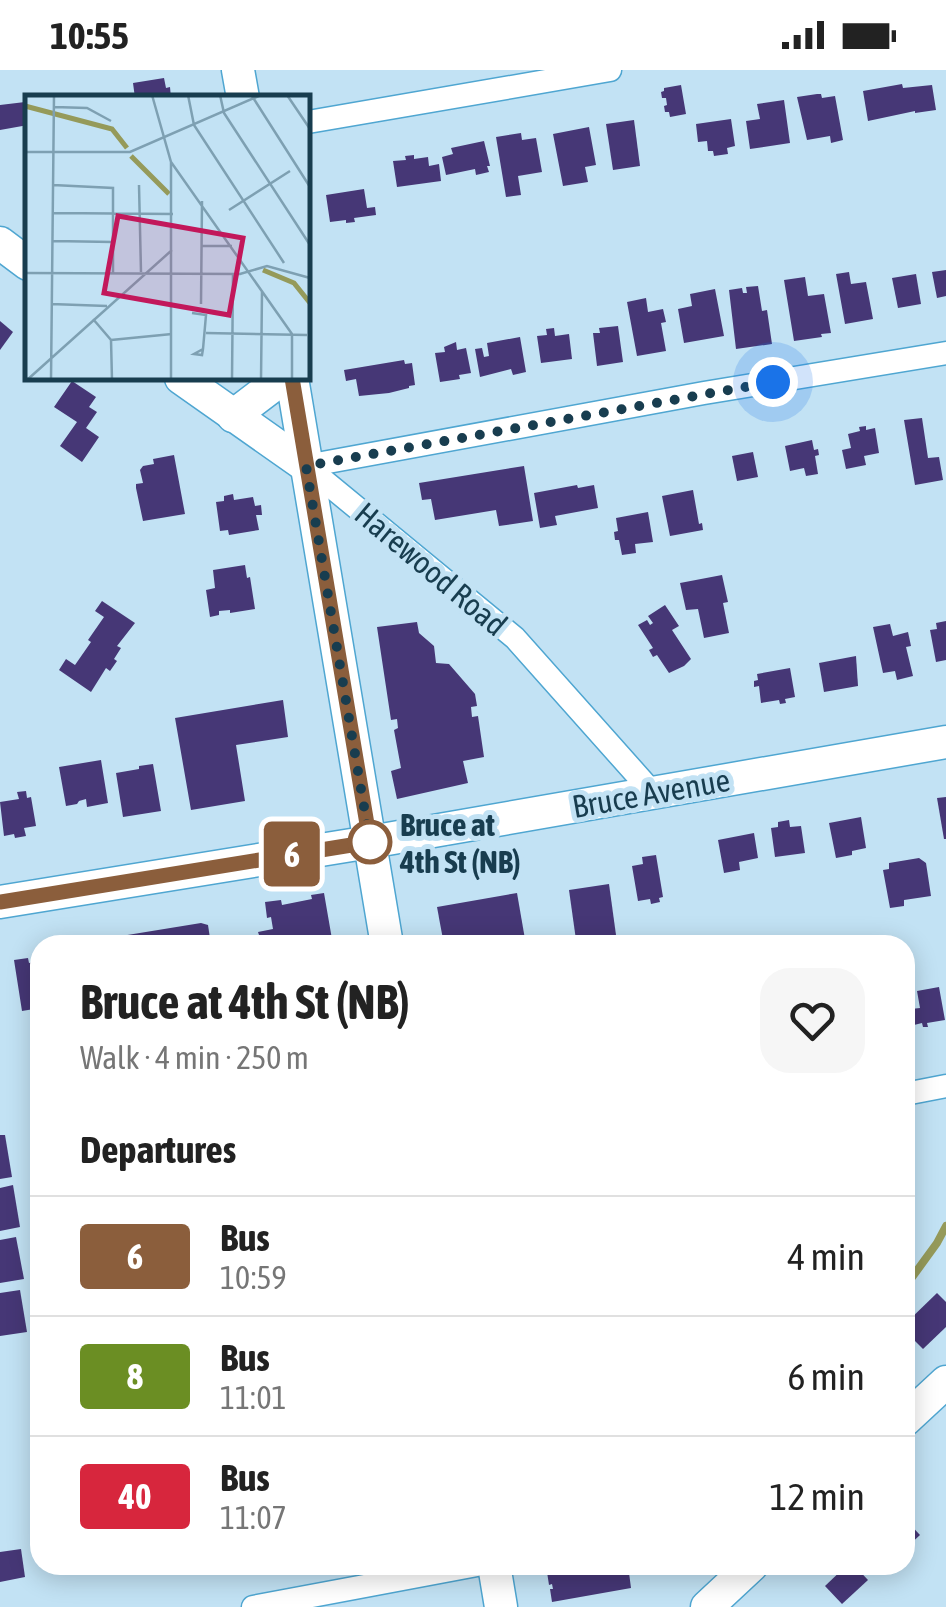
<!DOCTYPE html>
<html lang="en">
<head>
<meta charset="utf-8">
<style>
	:root { --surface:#fff; --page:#f6f6f6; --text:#222; --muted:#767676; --line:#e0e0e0 }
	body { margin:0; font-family:"Asap Condensed",sans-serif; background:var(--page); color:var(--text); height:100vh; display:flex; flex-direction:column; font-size:38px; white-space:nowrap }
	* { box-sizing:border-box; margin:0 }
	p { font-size:32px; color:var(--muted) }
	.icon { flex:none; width:55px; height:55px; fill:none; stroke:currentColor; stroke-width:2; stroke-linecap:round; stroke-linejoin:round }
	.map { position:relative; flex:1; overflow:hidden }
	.panel { position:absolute; left:30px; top:865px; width:885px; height:640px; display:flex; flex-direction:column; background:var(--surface); border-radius:30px; box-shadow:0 5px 25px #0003 }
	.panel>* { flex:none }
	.badge { padding:0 20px; border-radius:8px; font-size:35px; line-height:65px }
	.you { position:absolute; width:50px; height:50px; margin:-25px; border:8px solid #fff; border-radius:50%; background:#1a73e8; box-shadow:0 0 0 15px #1a73e833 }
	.map>.badge { position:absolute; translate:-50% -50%; box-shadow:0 0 0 5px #fff }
	h2 { padding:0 50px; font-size:38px; line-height:90px }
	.round { display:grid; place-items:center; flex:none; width:105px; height:105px; border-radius:30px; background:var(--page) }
	.headline { display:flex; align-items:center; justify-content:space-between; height:170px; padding:0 50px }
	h1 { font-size:48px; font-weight:700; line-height:75px }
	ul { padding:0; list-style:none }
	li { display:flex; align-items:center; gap:30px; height:120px; padding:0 50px; border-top:2px solid var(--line) }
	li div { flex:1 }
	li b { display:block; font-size:38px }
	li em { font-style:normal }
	li .badge { min-width:110px; font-weight:700; text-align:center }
	.status { display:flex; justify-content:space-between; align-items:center; height:70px; padding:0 50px; background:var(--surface); direction:ltr }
	.status svg { height:28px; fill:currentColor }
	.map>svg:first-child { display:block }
</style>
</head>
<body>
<div class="status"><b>10:55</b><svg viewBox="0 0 49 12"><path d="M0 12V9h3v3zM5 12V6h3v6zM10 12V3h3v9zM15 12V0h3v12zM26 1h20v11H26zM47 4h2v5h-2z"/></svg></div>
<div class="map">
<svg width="946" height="1537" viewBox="0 0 946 1537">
	<rect width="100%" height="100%" fill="#c2e2f4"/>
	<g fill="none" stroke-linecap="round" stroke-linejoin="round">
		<polyline stroke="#959a5a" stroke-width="8" points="905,1217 937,1173 946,1156"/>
	</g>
	<g fill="#463776">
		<polygon points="164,8 166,18 170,17 171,28 135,28 133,13"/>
		<polygon points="902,14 903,18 932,15 936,40 915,43 915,41 868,51 863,21"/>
		<polygon points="681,15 686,44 670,47 669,42 665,42 664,36 667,35 666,28 662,28 661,22 664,21 664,18"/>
		<polygon points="817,24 821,24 822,28 835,26 843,70 831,73 830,66 807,70 797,27"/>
		<polygon points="784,30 790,73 750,79 746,51 760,49 757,34"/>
		<polygon points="25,32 28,55 0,60 0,35"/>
		<polygon points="731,49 735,76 727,78 728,84 714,86 713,81 708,81 707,71 698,72 696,54"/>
		<polygon points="634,50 640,96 613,100 606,54"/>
		<polygon points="589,57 596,95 585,97 588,112 563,116 553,64"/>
		<polygon points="521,63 522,70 536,68 542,102 518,106 521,125 506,127 496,67"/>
		<polygon points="484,71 490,96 487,96 489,102 476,105 475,99 446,105 442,87 453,84 451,78"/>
		<polygon points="414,85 414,89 428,87 429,96 439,94 441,111 397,117 393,91 406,90 405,86"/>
		<polygon points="364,119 367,138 375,137 376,145 354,148 355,152 346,153 346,150 330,152 326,125"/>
		<polygon points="946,200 946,226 937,228 932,202"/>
		<polygon points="849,202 851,214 866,212 873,249 845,254 836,204"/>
		<polygon points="916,204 921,234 898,238 892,208"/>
		<polygon points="805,207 808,226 824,224 831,263 821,264 822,267 794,271 784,210"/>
		<polygon points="758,216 762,241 767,240 772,274 736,279 729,220 742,218 743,223 747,223 746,217"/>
		<polygon points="715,219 724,266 684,273 678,239 692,236 690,224"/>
		<polygon points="646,228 648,242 663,239 666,252 661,253 666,281 637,286 627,232"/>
		<polygon points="0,251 13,262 0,280"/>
		<polygon points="618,256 623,292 597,296 593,263 600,263 599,258"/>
		<polygon points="554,258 555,266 569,264 572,289 541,293 537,266 547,265 546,259"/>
		<polygon points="520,267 526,302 513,305 511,299 480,307 475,279 482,278 484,287 489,286 487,273"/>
		<polygon points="456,272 457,280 466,278 471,303 459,305 460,309 440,312 435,283 445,282 444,277"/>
		<polygon points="404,290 405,294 412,293 415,315 409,316 409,318 389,323 359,326 356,309 346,311 344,300"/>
		<polygon points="72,311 96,327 89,337 97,342 86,358 99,367 82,392 60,376 77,352 54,337"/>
		<polygon points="922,348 928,388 939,387 943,410 915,415 904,350"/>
		<polygon points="866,356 866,360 875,358 879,383 864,386 866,395 846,399 842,380 851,378 848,364 860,361 859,357"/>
		<polygon points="812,370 814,380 818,379 819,385 815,386 818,404 806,406 804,398 790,401 785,376"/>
		<polygon points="753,382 758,407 737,411 732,386"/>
		<polygon points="174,385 185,444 143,451 136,418 136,414 143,413 140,400 143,396 154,394 153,389"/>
		<polygon points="524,396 533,451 499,456 496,440 435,450 431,429 422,430 419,413"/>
		<polygon points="577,415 578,418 594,415 598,438 555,446 557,455 540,458 534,423"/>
		<polygon points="693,420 699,454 702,453 703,460 670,466 662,426"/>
		<polygon points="233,424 234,430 253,427 255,436 261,435 262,445 256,445 259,460 229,465 228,460 220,461 216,432 224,431 224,426"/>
		<polygon points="648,442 653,472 635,474 636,483 622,485 619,470 615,470 614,462 618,461 616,448"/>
		<polygon points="245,495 247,508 250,507 255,539 230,543 230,540 219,541 219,545 210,547 206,520 215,518 213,500"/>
		<polygon points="722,505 728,532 723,533 729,563 704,568 698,539 686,540 680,513"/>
		<polygon points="102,531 135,553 117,576 121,578 114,589 117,591 110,601 106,598 91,622 59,600 66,589 75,595 91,572 88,570 104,547 95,541"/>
		<polygon points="665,535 679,556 672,560 691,589 684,596 669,603 657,585 653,587 649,580 653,578 638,555 647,550 650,555 653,553 648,546"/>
		<polygon points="946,551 946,590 936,592 930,560 937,559 936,553"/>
		<polygon points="417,552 419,563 434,576 436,593 449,594 475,624 477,636 471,637 472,647 478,646 484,687 463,691 468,713 397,729 391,701 401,698 394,660 398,658 397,649 391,650 377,557"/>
		<polygon points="890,554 893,566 908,562 911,576 906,577 913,606 897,610 895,601 883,603 873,557"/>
		<polygon points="856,586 858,616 824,622 819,593"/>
		<polygon points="790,598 795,627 785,629 786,633 780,634 779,630 761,633 759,616 754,617 754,611 758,610 757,604"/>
		<polygon points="283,630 288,667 236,675 245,731 191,740 175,648"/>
		<polygon points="101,690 108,733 87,737 86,729 79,731 77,734 66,736 59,697"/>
		<polygon points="153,694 161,741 123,747 116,703 139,699 139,696"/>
		<polygon points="26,721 27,728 31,727 36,756 24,758 26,766 15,768 14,764 4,766 0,732 19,729 17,722"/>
		<polygon points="946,727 946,769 944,769 937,728"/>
		<polygon points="861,747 866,778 852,781 852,785 836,788 829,753"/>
		<polygon points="789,750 790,757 801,756 805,783 775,787 771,758 778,757 778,752"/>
		<polygon points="754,763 758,788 739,792 740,800 724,803 718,770"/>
		<polygon points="656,785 663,827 659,828 660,832 651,834 650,829 638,831 632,796 643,794 642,787"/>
		<polygon points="919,788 926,793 931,826 904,830 904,836 890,838 883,800 889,799 889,793"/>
		<polygon points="609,814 616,865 576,870 569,820"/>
		<polygon points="324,823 333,875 257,875 256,865 259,865 258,862 273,859 271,847 267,848 265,832 281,830 282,835 312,829 311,825"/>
		<polygon points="517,823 526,875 444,875 437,837"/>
		<polygon points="201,853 208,855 211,875 102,875 109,868"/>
		<polygon points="28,888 29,893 40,891 40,938 22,941 14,890"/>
		<polygon points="939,917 945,950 927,953 928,957 923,957 922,953 914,955 911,939 920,938 917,921"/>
		<polygon points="0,1065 5,1065 12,1107 0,1109"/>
		<polygon points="13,1115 20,1157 0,1161 0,1118"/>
		<polygon points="16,1167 24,1209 0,1213 0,1170"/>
		<polygon points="20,1220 27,1262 0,1266 0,1223"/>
		<polygon points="937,1223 946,1232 946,1257 923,1279 905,1261 905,1254"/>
		<polygon points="905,1449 920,1465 905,1479"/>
		<polygon points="21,1479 25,1507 0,1512 0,1482"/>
		<polygon points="52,1495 93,1495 93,1497 53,1501"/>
		<polygon points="596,1495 628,1495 631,1518 552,1532 550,1519 553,1519 552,1514 549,1515 547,1502"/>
		<polygon points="847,1495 854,1495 868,1510 842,1534 825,1516"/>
	</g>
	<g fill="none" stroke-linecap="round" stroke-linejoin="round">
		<g stroke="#4fa6d1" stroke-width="25">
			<g id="street">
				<polyline points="308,52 610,0"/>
				<polyline points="306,396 704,323 946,283"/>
				<polyline points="306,396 515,568 653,723"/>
				<polyline points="905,1024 946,1016"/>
				<polyline points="253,1537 477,1495"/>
			</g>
		</g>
		<g stroke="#4fa6d1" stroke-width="35">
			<g id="secondary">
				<polyline points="238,0 243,28"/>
				<polyline points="0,173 28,194"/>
				<polyline points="181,308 306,396"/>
				<polyline points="292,308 387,875"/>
				<polyline points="233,346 271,317 276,308"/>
				<polyline points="0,832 370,772 946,672"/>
				<polyline points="905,1350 946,1312"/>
				<polyline points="494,1495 501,1537"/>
				<polyline points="707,1537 752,1495"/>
			</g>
		</g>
		<use href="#street" stroke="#fff" stroke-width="22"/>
		<use href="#secondary" stroke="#fff" stroke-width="32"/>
	</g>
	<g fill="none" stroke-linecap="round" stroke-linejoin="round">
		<g stroke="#fff" stroke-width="22">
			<polyline id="line" points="0,832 370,772 292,308"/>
		</g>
		<use href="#line" stroke="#8b5e3c" stroke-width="15"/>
		<polyline stroke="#183d4f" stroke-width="10" stroke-dasharray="0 18" points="370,772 306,396 773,312"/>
	</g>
	<circle fill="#fff" stroke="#8b5e3c" stroke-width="5" cx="370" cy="772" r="20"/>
	<g text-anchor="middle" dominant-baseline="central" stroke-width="10" stroke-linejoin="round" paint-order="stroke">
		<g font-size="32" fill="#183d4f" stroke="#c2e2f4">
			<text transform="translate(431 499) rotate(40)">Harewood Road</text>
			<text transform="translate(651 723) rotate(-10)">Bruce Avenue</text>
		</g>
		<g font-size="32" font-weight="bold" fill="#183d4f" stroke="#c2e2f4" text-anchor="start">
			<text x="400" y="754">Bruce at<tspan x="400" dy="37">4th St (NB)</tspan></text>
		</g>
	</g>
	<g transform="translate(25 25)">
		<rect width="285" height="285" fill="#c2e2f4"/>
		<path fill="none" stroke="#959a5a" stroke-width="5" d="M0 11 87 34 102 53M106 61 144 99M238 175 269 188 285 208"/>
		<path fill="none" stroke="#7ea0b2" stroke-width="2.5" d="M127 0 146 67 267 239M163 0 169 30 259 168M195 0 199 18 285 150M262 0 285 34M227 1 285 92M29 12 62 13 86 26M0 57H105L236 0M28 90 88 93V178M114 90 116 177M204 115 265 76M28 118 148 119M28 146 88 147M176 151H207M0 178 215 179 242 171 285 183M26 209 82 211M176 209 177 106M167 218 181 220 178 254 169 259 177 260 178 254M68 224 86 245 87 285M181 238 282 240M267 239V285M86 245 147 239M2 285 147 155M26 285 29 0M146 285V67M207 285 208 179M236 285 237 196"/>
		<path fill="#c2185b" fill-opacity="0.15" stroke="#c2185b" stroke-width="5" d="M93 121 218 143 204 220 79 198Z"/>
		<rect width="285" height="285" fill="none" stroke="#183d4f" stroke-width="5"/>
	</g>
</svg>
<div class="you" style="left:773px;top:312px"></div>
<b class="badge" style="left:292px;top:784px;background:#8b5e3c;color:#fff">6</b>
<section class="panel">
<div class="headline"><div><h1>Bruce at 4th St (NB)</h1><p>Walk · 4 min · 250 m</p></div><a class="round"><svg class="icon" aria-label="heart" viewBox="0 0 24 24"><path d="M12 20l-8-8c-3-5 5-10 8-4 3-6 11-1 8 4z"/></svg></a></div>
<h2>Departures</h2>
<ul>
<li><span class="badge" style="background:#8b5e3c;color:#fff">6</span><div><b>Bus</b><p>10:59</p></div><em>4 min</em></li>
<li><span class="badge" style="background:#6b8e23;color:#fff">8</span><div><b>Bus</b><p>11:01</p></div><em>6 min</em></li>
<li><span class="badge" style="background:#d7263d;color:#fff">40</span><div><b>Bus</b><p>11:07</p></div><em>12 min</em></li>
</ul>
</section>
</div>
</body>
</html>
